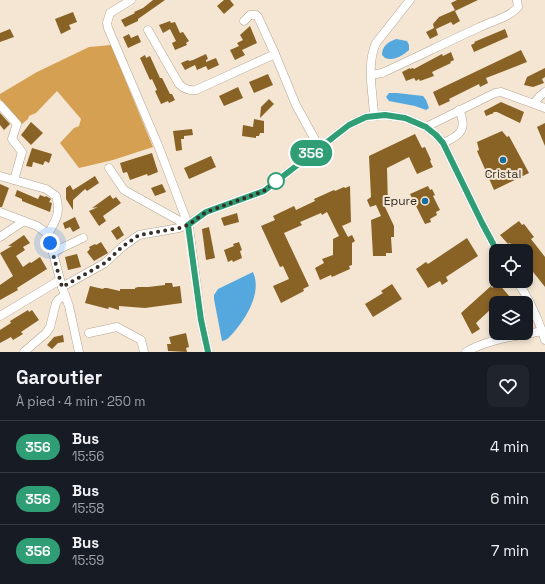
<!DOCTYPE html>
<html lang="fr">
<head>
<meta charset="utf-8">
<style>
	:root { --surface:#171b24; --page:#20242c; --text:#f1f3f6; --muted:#9ea1a6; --line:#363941 }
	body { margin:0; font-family:"Space Grotesk",sans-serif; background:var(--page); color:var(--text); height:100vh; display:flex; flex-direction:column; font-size:15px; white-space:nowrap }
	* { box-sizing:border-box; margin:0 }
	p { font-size:13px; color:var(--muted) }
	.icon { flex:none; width:22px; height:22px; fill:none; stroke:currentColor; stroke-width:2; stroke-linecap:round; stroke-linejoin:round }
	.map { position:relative; height:352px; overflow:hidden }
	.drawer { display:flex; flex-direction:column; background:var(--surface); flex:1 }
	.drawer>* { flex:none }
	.badge { padding:0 8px; border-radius:13px; font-size:14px; line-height:26px }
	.tools { position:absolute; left:489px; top:244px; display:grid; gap:8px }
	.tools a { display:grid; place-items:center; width:44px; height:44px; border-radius:8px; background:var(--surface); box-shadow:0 2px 6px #0003; font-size:20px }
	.you { position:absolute; width:20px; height:20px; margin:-10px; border:3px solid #fff; border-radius:50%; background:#1a73e8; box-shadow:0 0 0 6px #1a73e833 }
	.map>.badge { position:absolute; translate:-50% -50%; box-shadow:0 0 0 2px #fff }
	.round { display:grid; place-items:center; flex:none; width:42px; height:42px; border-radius:8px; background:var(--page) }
	.head { display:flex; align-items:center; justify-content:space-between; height:68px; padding:0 16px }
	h1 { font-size:19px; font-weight:800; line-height:30px }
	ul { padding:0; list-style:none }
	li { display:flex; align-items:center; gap:12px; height:52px; padding:0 16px; border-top:1px solid var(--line) }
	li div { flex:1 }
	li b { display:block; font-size:15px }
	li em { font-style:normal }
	li .badge { min-width:44px; font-weight:700; text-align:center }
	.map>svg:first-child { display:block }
</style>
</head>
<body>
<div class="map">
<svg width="545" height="352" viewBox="0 0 545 352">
	<rect width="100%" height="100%" fill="#f4e6d3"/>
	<polygon fill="#d5a052" points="111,45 153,147 113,160 79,168 60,143 74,128 79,126 81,119 57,91 36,113 29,116 28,119 22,124 0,99 0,94 37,72 89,47"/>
	<g fill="#54a8de">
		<path d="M396 39 407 41 409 45V50C402 56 394 61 385 58L382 55C382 46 388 42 396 39Z"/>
		<polygon points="389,93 397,93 423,96 426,100 429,108 426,110 415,106 389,101 386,97"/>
		<path d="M253 272C262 292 247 317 234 332 230 336 228 340 222 341L214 299V295L218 289Z"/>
	</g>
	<g fill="#896226">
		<polygon points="153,0 165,0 138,19 138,21 125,27 121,20 135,13 134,12 143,8"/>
		<polygon points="224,0 230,0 234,5 224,14 217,6"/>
		<polygon points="457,0 478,0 455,11 460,21 453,25 451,22 436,29 438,35 430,39 426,32 434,28 433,24 439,17 455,10 451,3"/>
		<polygon points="73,12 77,22 69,25 71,29 61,34 55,19"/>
		<polygon points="170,21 171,23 175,22 180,33 183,32 189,41 186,43 187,45 175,50 172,43 176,41 170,29 163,33 159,25"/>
		<polygon points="250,26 257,43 242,50 245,55 235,60 230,50 239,46 237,43 243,40 240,35"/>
		<polygon points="10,29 14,37 0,42 0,33"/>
		<polygon points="505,29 508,37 474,52 471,45 475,43 474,42"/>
		<polygon points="129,34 131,38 138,35 141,42 128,48 123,37"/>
		<polygon points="521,50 527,62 486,78 488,83 480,87 479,84 449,99 450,101 439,106 433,92"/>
		<polygon points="451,52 454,60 450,62 451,63 432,72 434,76 420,81 419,79 416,81 414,78 406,81 402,72 410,68 410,69 413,68 414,69 442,54 443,56"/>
		<polygon points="206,54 208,59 206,60 206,62 216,58 219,65 208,70 206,66 197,70 195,65 185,70 181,63 188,60 189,61 193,60"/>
		<polygon points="145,55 146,58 150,56 160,78 162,78 170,94 172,94 175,100 169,103 168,101 161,104 155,91 157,90 152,79 150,80 140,58"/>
		<polygon points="545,68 545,77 542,79 544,83 533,87 524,85 527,77"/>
		<polygon points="268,74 273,85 254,93 249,82"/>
		<polygon points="238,87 243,98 224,106 219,96"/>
		<polygon points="269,99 274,104 260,118 261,107"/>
		<polygon points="501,102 524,112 520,123 497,112 493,112 494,113 486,116 484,111"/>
		<polygon points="0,113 10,124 4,130 0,125"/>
		<polygon points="254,119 264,121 264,133 260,133 259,136 256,136 256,138 242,136 243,125 253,127"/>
		<polygon points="31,122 43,133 31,145 21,135"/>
		<polygon points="545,123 545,146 537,127"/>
		<polygon points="192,129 193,135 184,136 184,139 181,139 182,150 176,151 173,131"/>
		<polygon points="502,131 507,137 509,136 529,173 494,190 477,151 479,150 477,142"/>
		<polygon points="415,134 422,148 425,147 431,160 430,161 433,167 417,174 409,157 387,168 388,206 385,207 394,226 394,237 391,237 392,253 386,253 386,256 373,256 371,220 381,216 376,205 370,207 367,200 371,197 369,156"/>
		<polygon points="32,148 52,154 49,163 45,161 43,165 33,162 32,167 26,166"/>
		<polygon points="152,153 158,172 148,176 147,174 130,180 127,172 123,173 120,163"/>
		<polygon points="211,156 216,167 189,179 184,168"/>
		<polygon points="95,176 99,183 87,191 85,189 73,200 73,210 66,199 66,188 70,185 73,190"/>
		<polygon points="0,184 9,188 2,207 0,207"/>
		<polygon points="162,184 166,192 155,196 151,188"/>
		<polygon points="350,186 351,222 342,226 348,237 352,235 355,241 352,243 352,265 349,266 350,269 332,277 331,275 320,280 315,268 324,263 322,259 333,255 333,239 339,236 327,212 322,215 321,213 300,222 302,225 284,233 309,286 303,289 304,291 281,303 273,286 289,279 283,266 280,267 261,226 275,220 273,216 294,206 296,210 315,201 314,199 334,190 335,191 344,187 345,188"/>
		<polygon points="428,186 430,190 432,189 435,195 433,196 440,210 436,212 437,215 430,219 431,222 425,224 410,194"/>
		<polygon points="17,190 38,199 40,195 45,197 46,196 51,199 49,202 52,203 50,212 22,201 22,199 15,196"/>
		<polygon points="110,195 113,199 116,197 121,203 103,216 106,221 99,226 89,211 98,207 92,208"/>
		<polygon points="237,213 239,222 224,226 221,218"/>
		<polygon points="75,217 80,228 73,232 70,227 65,229 63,223"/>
		<polygon points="519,221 522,225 524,224 534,237 531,239 545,257 545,287 526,263 526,251 517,251 510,243 508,244 500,235"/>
		<polygon points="119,226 124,235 117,240 111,231"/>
		<polygon points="209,227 215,258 206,260 202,229"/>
		<polygon points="24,235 30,243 23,247 25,250 16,256 23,267 30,262 31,263 40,257 47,269 17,288 18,290 0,300 0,285 13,276 0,253 12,246 8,246"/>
		<polygon points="467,238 478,256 446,277 448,281 442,285 440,281 428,288 416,269 426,262 428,264"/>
		<polygon points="101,242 108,253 94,261 87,252 90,249 89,247 95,244 96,245"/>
		<polygon points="239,242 242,250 240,251 242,258 233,262 232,260 228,262 224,250 234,246 233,244"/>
		<polygon points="77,254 81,267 68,270 65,257"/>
		<polygon points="165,283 172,283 173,287 180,286 182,303 145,308 119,306 119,310 109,307 108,309 85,303 90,286 103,289 104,288 107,288 120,291 120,289 135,289 135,288 138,287 148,287 165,285"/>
		<polygon points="498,283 515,303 496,303 496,313 492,308 476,323 480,329 472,334 461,313 491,286 492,288"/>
		<polygon points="392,284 402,299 373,317 365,304 383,293 381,291"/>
		<polygon points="28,310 29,312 32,310 39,320 21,332 23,334 13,340 11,337 0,343 0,330 11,323 10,321"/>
		<polygon points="186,333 189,347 186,348 187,352 168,351 167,344 171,344 169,337"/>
		<polygon points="63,335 64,342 58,343 52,349 47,345 54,337"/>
	</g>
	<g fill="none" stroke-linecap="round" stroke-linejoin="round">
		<g stroke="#b3a593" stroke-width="9">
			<g id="minor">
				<polyline points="131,0 110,13 107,23 108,28 158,145 189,227 201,320 208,352"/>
				<polyline points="244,21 250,15 256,15 258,17 275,54"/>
				<path d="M148 30 179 84C184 89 189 91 196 90L275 54 296 105 319 147"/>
				<path d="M371 75 382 73C415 58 447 42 480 27 494 20 507 19 518 7L517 1"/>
				<polyline points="534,103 540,96 545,92"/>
				<polyline points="0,105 17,124 12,139 22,152 14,180"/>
				<path d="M374 115C373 92 366 65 376 43L410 0"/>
				<polyline points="426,127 495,93 501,92 545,108"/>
				<path d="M443 143C460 136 468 129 459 110"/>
				<polyline points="109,168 124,190 187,225"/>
				<path d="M0 176 46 189 56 196C61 213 56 220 48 234"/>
				<polyline points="0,212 37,226 48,234 62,287 69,306 79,352"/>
				<polyline points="0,237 24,221"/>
				<polyline points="53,252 83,238"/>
				<path d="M517 281C530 300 538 318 545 340"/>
				<polyline points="62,287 105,263 122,247 139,235 179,228 187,225 206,212 264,191 349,125 366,117 385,115 405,118 426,127 436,135 443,143 482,223 497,251"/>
				<polyline points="0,316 60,280"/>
				<polyline points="89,333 117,327 141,340 144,352"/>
				<polyline points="24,352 46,333 50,327 56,303 58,300 65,295"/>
				<path d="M466 352C488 339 517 336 542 331"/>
			</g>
		</g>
		<use href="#minor" stroke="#fff" stroke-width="8"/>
	</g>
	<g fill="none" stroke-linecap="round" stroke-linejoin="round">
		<g stroke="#fff" stroke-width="9">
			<polyline id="line" points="208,352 201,320 188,225 206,212 264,191 349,125 366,117 385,115 405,118 426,127 436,135 443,143 482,223 497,251"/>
		</g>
		<use href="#line" stroke="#309e74" stroke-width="6"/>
		<polyline stroke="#352f28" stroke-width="4" stroke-dasharray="0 7.2" points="50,243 62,287 105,263 122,247 139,235 179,228 188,225 206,212 264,191 277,180 276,181"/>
	</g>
	<g fill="#176d9d" stroke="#f4e6d3" stroke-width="1.5">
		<circle cx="503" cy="160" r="4"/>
		<circle cx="425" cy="201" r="4"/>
	</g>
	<circle fill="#fff" stroke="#309e74" stroke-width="2" cx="276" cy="181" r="8"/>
	<g text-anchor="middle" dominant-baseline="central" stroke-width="4" stroke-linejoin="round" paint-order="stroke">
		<g font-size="12" fill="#352f28" stroke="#f4e6d3">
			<text x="503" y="174">Cristal</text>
			<text x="417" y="201" text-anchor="end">Epure</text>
		</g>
	</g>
</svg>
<div class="tools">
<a><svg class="icon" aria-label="locate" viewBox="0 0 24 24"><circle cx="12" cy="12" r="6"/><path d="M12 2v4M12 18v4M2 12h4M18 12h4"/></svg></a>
<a><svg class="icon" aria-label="layers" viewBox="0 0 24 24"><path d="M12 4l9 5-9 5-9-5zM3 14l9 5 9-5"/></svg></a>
</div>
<div class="you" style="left:50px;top:243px"></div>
<b class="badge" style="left:311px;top:153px;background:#309e74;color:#fff">356</b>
</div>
<section class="drawer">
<div class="head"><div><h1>Garoutier</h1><p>À pied · 4 min · 250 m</p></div><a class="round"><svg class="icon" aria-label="heart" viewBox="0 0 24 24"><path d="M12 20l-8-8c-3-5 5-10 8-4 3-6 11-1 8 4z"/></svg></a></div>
<ul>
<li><span class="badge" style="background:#309e74;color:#fff">356</span><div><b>Bus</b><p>15:56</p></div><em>4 min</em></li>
<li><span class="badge" style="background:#309e74;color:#fff">356</span><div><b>Bus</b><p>15:58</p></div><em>6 min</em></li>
<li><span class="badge" style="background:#309e74;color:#fff">356</span><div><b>Bus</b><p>15:59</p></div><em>7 min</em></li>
</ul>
</section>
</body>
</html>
